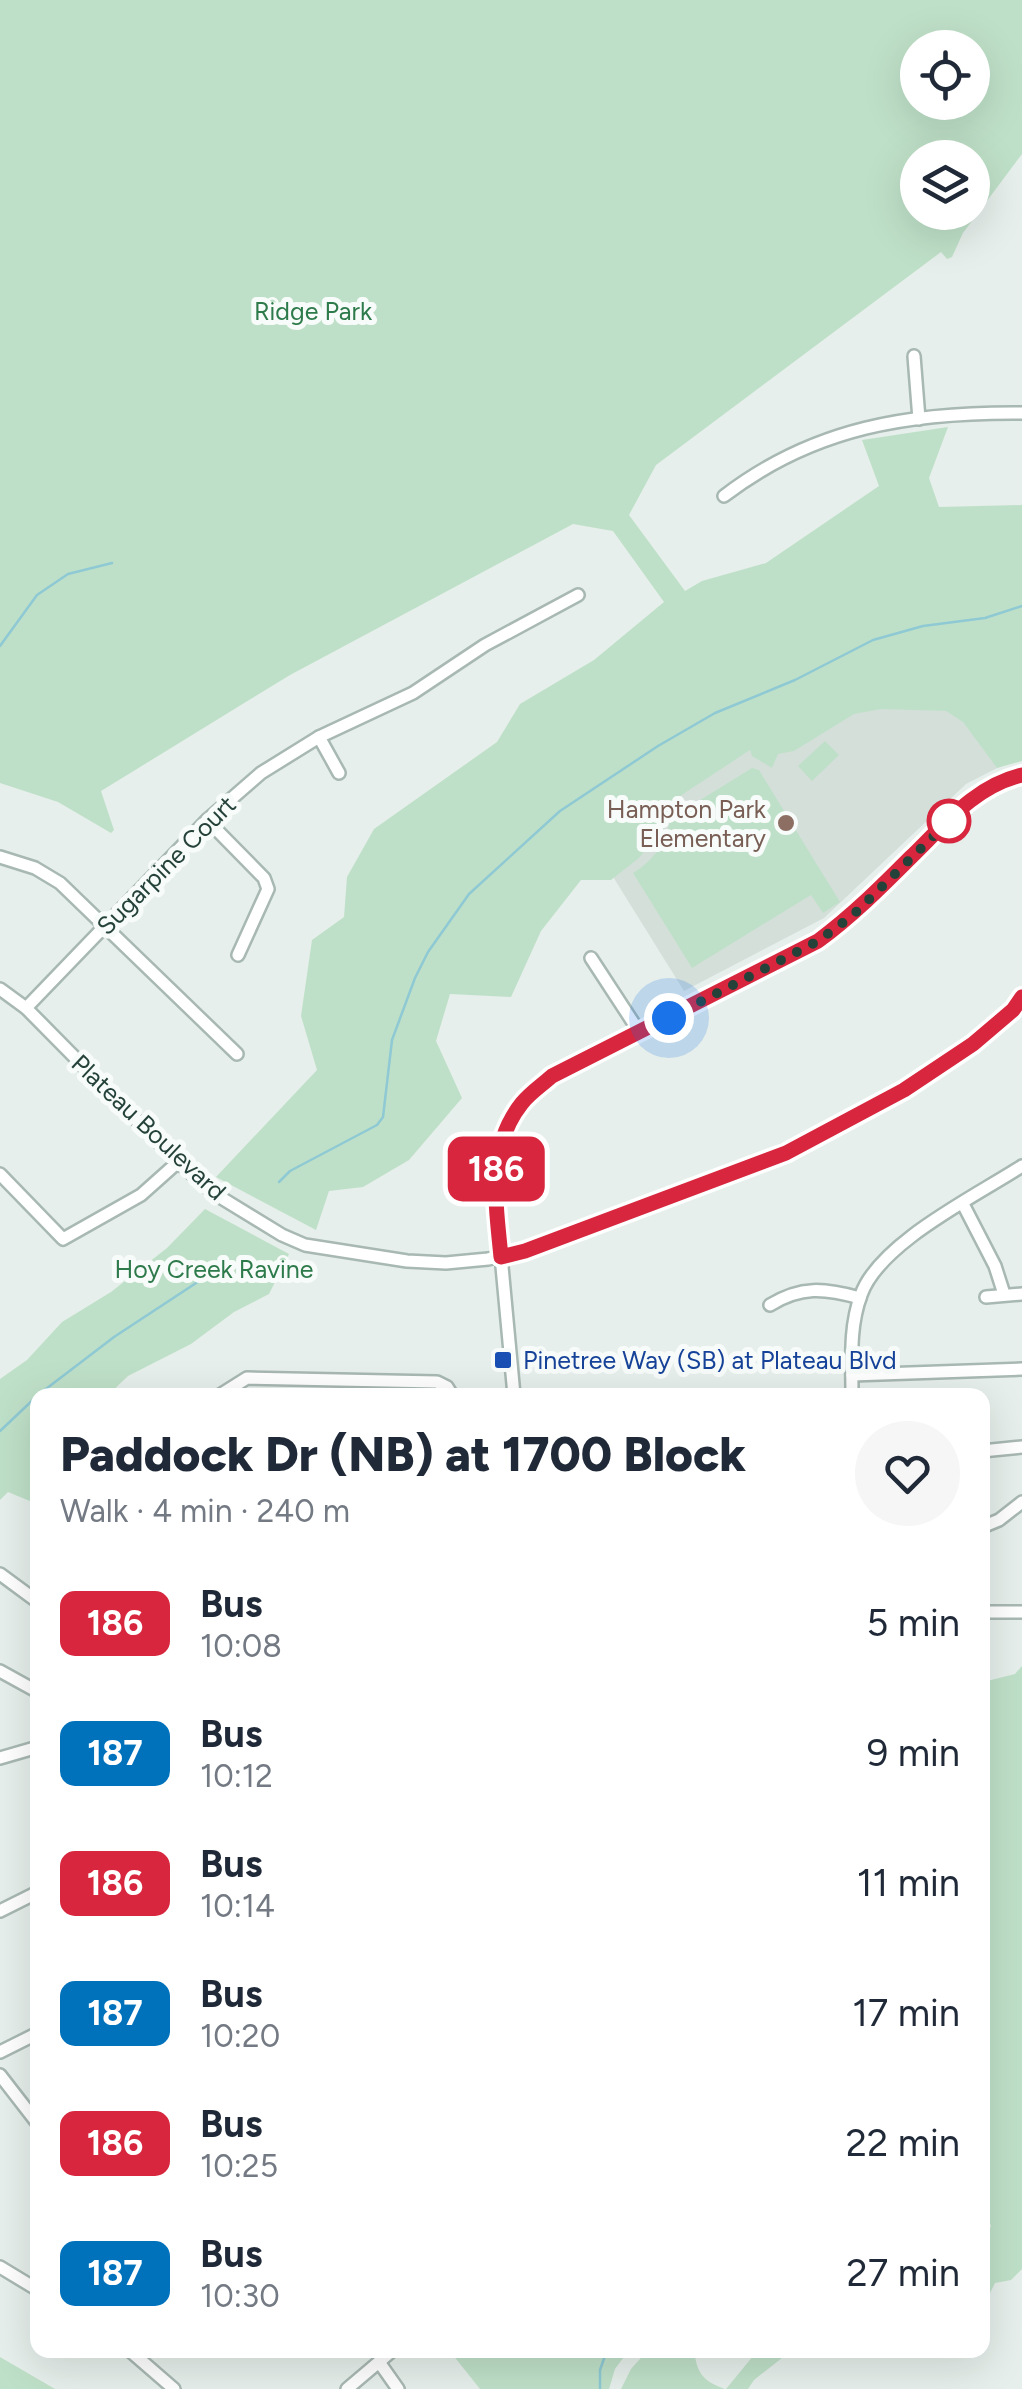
<!DOCTYPE html>
<html lang="en">
<head>
<meta charset="utf-8">
<style>
	:root { --surface:#fff; --page:#f6f6f7; --text:#1f2937; --muted:#747a83 }
	body { margin:0; font-family:Figtree,sans-serif; background:var(--page); color:var(--text); height:100vh; display:flex; flex-direction:column; font-size:38px; white-space:nowrap }
	* { box-sizing:border-box; margin:0 }
	p { font-size:32px; color:var(--muted) }
	.icon { flex:none; width:55px; height:55px; fill:none; stroke:currentColor; stroke-width:2; stroke-linecap:round; stroke-linejoin:round }
	.map { position:relative; flex:1; overflow:hidden }
	.drawer { position:absolute; left:30px; top:1388px; width:960px; height:970px; display:flex; flex-direction:column; background:var(--surface); border-radius:20px; box-shadow:0 10px 40px #0002 }
	.drawer>* { flex:none }
	.badge { padding:0 20px; border-radius:15px; font-size:35px; line-height:65px }
	.tools { position:absolute; left:900px; top:30px; display:grid; gap:20px }
	.tools a { display:grid; place-items:center; width:90px; height:90px; border-radius:50%; background:var(--surface); box-shadow:0 10px 40px #0002; font-size:50px }
	.you { position:absolute; width:50px; height:50px; margin:-25px; border:8px solid #fff; border-radius:50%; background:#1a73e8; box-shadow:0 0 0 15px #1a73e833 }
	.map>.badge { position:absolute; translate:-50% -50%; box-shadow:0 0 0 5px #fff }
	.round { display:grid; place-items:center; flex:none; width:105px; height:105px; border-radius:52px; background:var(--page) }
	.headline { display:flex; align-items:center; justify-content:space-between; height:170px; padding:0 30px }
	h1 { font-size:48px; font-weight:800; line-height:75px }
	ul { padding:0; list-style:none }
	li { display:flex; align-items:center; gap:30px; height:130px; padding:0 30px }
	li div { flex:1 }
	li b { display:block; font-size:38px }
	li em { font-style:normal }
	li .badge { min-width:110px; font-weight:700; text-align:center }
	.map>svg:first-child { display:block }
</style>
</head>
<body>
<div class="map">
<svg width="1022" height="2389" viewBox="0 0 1022 2389">
	<rect width="100%" height="100%" fill="#e6efeb"/>
	<polygon fill="#d4dfda" points="950,695 1011,761 966,784 824,918 684,991 597,851 648,812 734,726"/>
	<g fill="#bfe0c8" fill-rule="evenodd">
		<path d="M0 0H1022V154L963 233 952 257 947 259 941 252 656 465 629 515 685 591 702 581 766 563 879 486 862 440 948 427 929 478 939 507 1022 505V761L997 768 963 722 946 711 881 709 854 714 794 751 778 754 772 768 752 756 750 750 665 806 657 835 639 858 611 880H581L541 931 511 997 450 994 436 1041 462 1098 409 1160 363 1187 329 1191 316 1230 216 1177 317 1070 301 1016 312 940 344 917 347 877 374 829 497 742 520 704 594 660 664 602 613 531 573 524 290 675 101 791 114 830 111 833 58 802 0 783ZM918 48H972V102H918ZM918 158H972V212H918Z"/>
		<polygon points="825,741 839,755 812,781 798,766"/>
		<path d="M752 768 759 770 840 902 823 913 811 895 692 968 633 873C655 859 665 844 671 818Z"/>
		<polygon points="205,1209 289,1254 269,1294 234,1312 191,1344 128,1376 108,1395 38,1395 37,1504 8,1492 0,1500 0,1379 27,1360 62,1322 111,1292 167,1248"/>
		<polygon points="1022,1666 1022,2269 1011,2280 995,2283 983,2307 983,2245 991,2226 982,2202 983,1682 1015,1674"/>
		<polygon points="449,2350 629,2350 615,2369 609,2389 480,2389"/>
		<path d="M648 2350H694C697 2374 703 2381 725 2389H621L631 2369Z"/>
		<polygon points="758,2350 792,2350 754,2380 748,2389 726,2389"/>
		<polygon points="0,2357 55,2389 0,2389"/>
	</g>
	<g fill="none" stroke-linecap="round" stroke-linejoin="round">
		<g stroke="#8ec9d4" stroke-width="2.5">
			<polyline points="0,646 37,595 68,574 112,563"/>
			<polyline points="279,1182 290,1171 377,1125 383,1117 392,1040 415,978 428,952 469,894 560,811 658,746 715,713 795,680 873,640 923,626 985,618 1022,606"/>
			<polyline points="38,1395 114,1337 228,1262"/>
			<polyline points="0,1431 36,1397"/>
			<polyline points="600,2389 600,2370 607,2350"/>
		</g>
		<g stroke="#a8b8b2" stroke-width="16">
			<g id="minor">
				<polyline points="914,356 919,419"/>
				<path d="M724 496C814 427 911 412 1022 413"/>
				<polyline points="319,737 339,773"/>
				<polyline points="207,820 264,878 268,889 238,955"/>
				<polyline points="0,857 35,868 60,883 237,1054"/>
				<polyline points="591,958 640,1033"/>
				<path d="M0 989 26 1008 178 1162 215 1194 282 1235 305 1245 407 1261 446 1263 488 1259 525 1251C668 1197 813 1151 941 1066 970 1046 1002 1026 1022 997"/>
				<polyline points="26,1008 207,820 261,773 319,737 413,693 485,645 578,595"/>
				<polyline points="0,1174 63,1239 141,1195 178,1162"/>
				<polyline points="963,1204 995,1266 1004,1294"/>
				<polyline points="986,1297 1022,1294"/>
				<path d="M770 1305C801 1286 824 1288 860 1298"/>
				<polyline points="852,1375 1022,1369"/>
				<polyline points="220,1395 247,1378 437,1382 447,1387 452,1395"/>
				<path d="M514 1395 494 1181 503 1137 522 1104 552 1076 818 941C852 916 881 887 911 857 945 824 975 786 1022 775"/>
				<path d="M852 1395C852 1361 849 1327 861 1295 879 1243 976 1196 1022 1166"/>
				<polyline points="982,1451 1022,1447"/>
				<polyline points="982,1527 999,1520 1022,1502"/>
				<polyline points="0,1574 38,1602"/>
				<polyline points="982,1612 1022,1612"/>
				<polyline points="0,1671 38,1692"/>
				<polyline points="0,1758 38,1747"/>
				<polyline points="0,1911 38,1892"/>
				<polyline points="0,2052 38,2033"/>
				<polyline points="0,2075 38,2124"/>
				<polyline points="0,2267 38,2290"/>
				<polyline points="129,2350 174,2389"/>
				<polyline points="379,2362 398,2389"/>
				<polyline points="347,2389 393,2350"/>
			</g>
		</g>
		<use href="#minor" stroke="#fff" stroke-width="11"/>
	</g>
	<g fill="none" stroke-linecap="round" stroke-linejoin="round">
		<g stroke="#fff" stroke-width="22">
			<path id="line" d="M1022 775C975 786 945 824 911 857 881 887 852 916 818 941L552 1076C542 1085 530 1093 522 1103 486 1148 496 1204 501 1257L525 1251 786 1153 904 1090 973 1044 1013 1010 1022 997"/>
		</g>
		<use href="#line" stroke="#d7263d" stroke-width="15"/>
		<polyline stroke="#24423a" stroke-width="10" stroke-dasharray="0 18" points="669,1018 818,941 852,916 949,821"/>
	</g>
	<circle fill="#fff" stroke="#d7263d" stroke-width="5" cx="949" cy="821" r="20"/>
	<circle fill="#8d6e63" stroke="#f7fbf9" stroke-width="4" cx="786" cy="823" r="10"/>
	<rect fill="#1a4fb4" stroke="#f7fbf9" stroke-width="4" x="493" y="1350" width="20" height="20" rx="5"/>
	<g text-anchor="middle" dominant-baseline="central" stroke-width="10" stroke-linejoin="round" paint-order="stroke">
		<g font-size="25" fill="#2d7a4b" stroke="#f7fbf9">
			<text x="313" y="311">Ridge Park</text>
			<text x="214" y="1269">Hoy Creek Ravine</text>
		</g>
		<g font-size="25" fill="#785e54" stroke="#f7fbf9" text-anchor="end">
			<text x="766" y="809">Hampton Park<tspan x="766" dy="29">Elementary</tspan></text>
		</g>
		<g font-size="25" fill="#24423a" stroke="#f7fbf9">
			<text transform="translate(166 865) rotate(-45)">Sugarpine Court</text>
			<text transform="translate(149 1127) rotate(43)">Plateau Boulevard</text>
		</g>
		<g font-size="25" fill="#164399" stroke="#f7fbf9" text-anchor="start">
			<text x="523" y="1360">Pinetree Way (SB) at Plateau Blvd</text>
		</g>
	</g>
</svg>
<div class="tools">
<a><svg class="icon" aria-label="locate" viewBox="0 0 24 24"><circle cx="12" cy="12" r="6"/><path d="M12 2v4M12 18v4M2 12h4M18 12h4"/></svg></a>
<a><svg class="icon" aria-label="layers" viewBox="0 0 24 24"><path d="M12 4l9 5-9 5-9-5zM3 14l9 5 9-5"/></svg></a>
</div>
<div class="you" style="left:669px;top:1018px"></div>
<b class="badge" style="left:496px;top:1169px;background:#d7263d;color:#fff">186</b>
<section class="drawer">
<div class="headline"><div><h1>Paddock Dr (NB) at 1700 Block</h1><p>Walk · 4 min · 240 m</p></div><a class="round"><svg class="icon" aria-label="heart" viewBox="0 0 24 24"><path d="M12 20l-8-8c-3-5 5-10 8-4 3-6 11-1 8 4z"/></svg></a></div>
<ul>
<li><span class="badge" style="background:#d7263d;color:#fff">186</span><div><b>Bus</b><p>10:08</p></div><em>5 min</em></li>
<li><span class="badge" style="background:#0072bc;color:#fff">187</span><div><b>Bus</b><p>10:12</p></div><em>9 min</em></li>
<li><span class="badge" style="background:#d7263d;color:#fff">186</span><div><b>Bus</b><p>10:14</p></div><em>11 min</em></li>
<li><span class="badge" style="background:#0072bc;color:#fff">187</span><div><b>Bus</b><p>10:20</p></div><em>17 min</em></li>
<li><span class="badge" style="background:#d7263d;color:#fff">186</span><div><b>Bus</b><p>10:25</p></div><em>22 min</em></li>
<li><span class="badge" style="background:#0072bc;color:#fff">187</span><div><b>Bus</b><p>10:30</p></div><em>27 min</em></li>
</ul>
</section>
</div>
</body>
</html>
